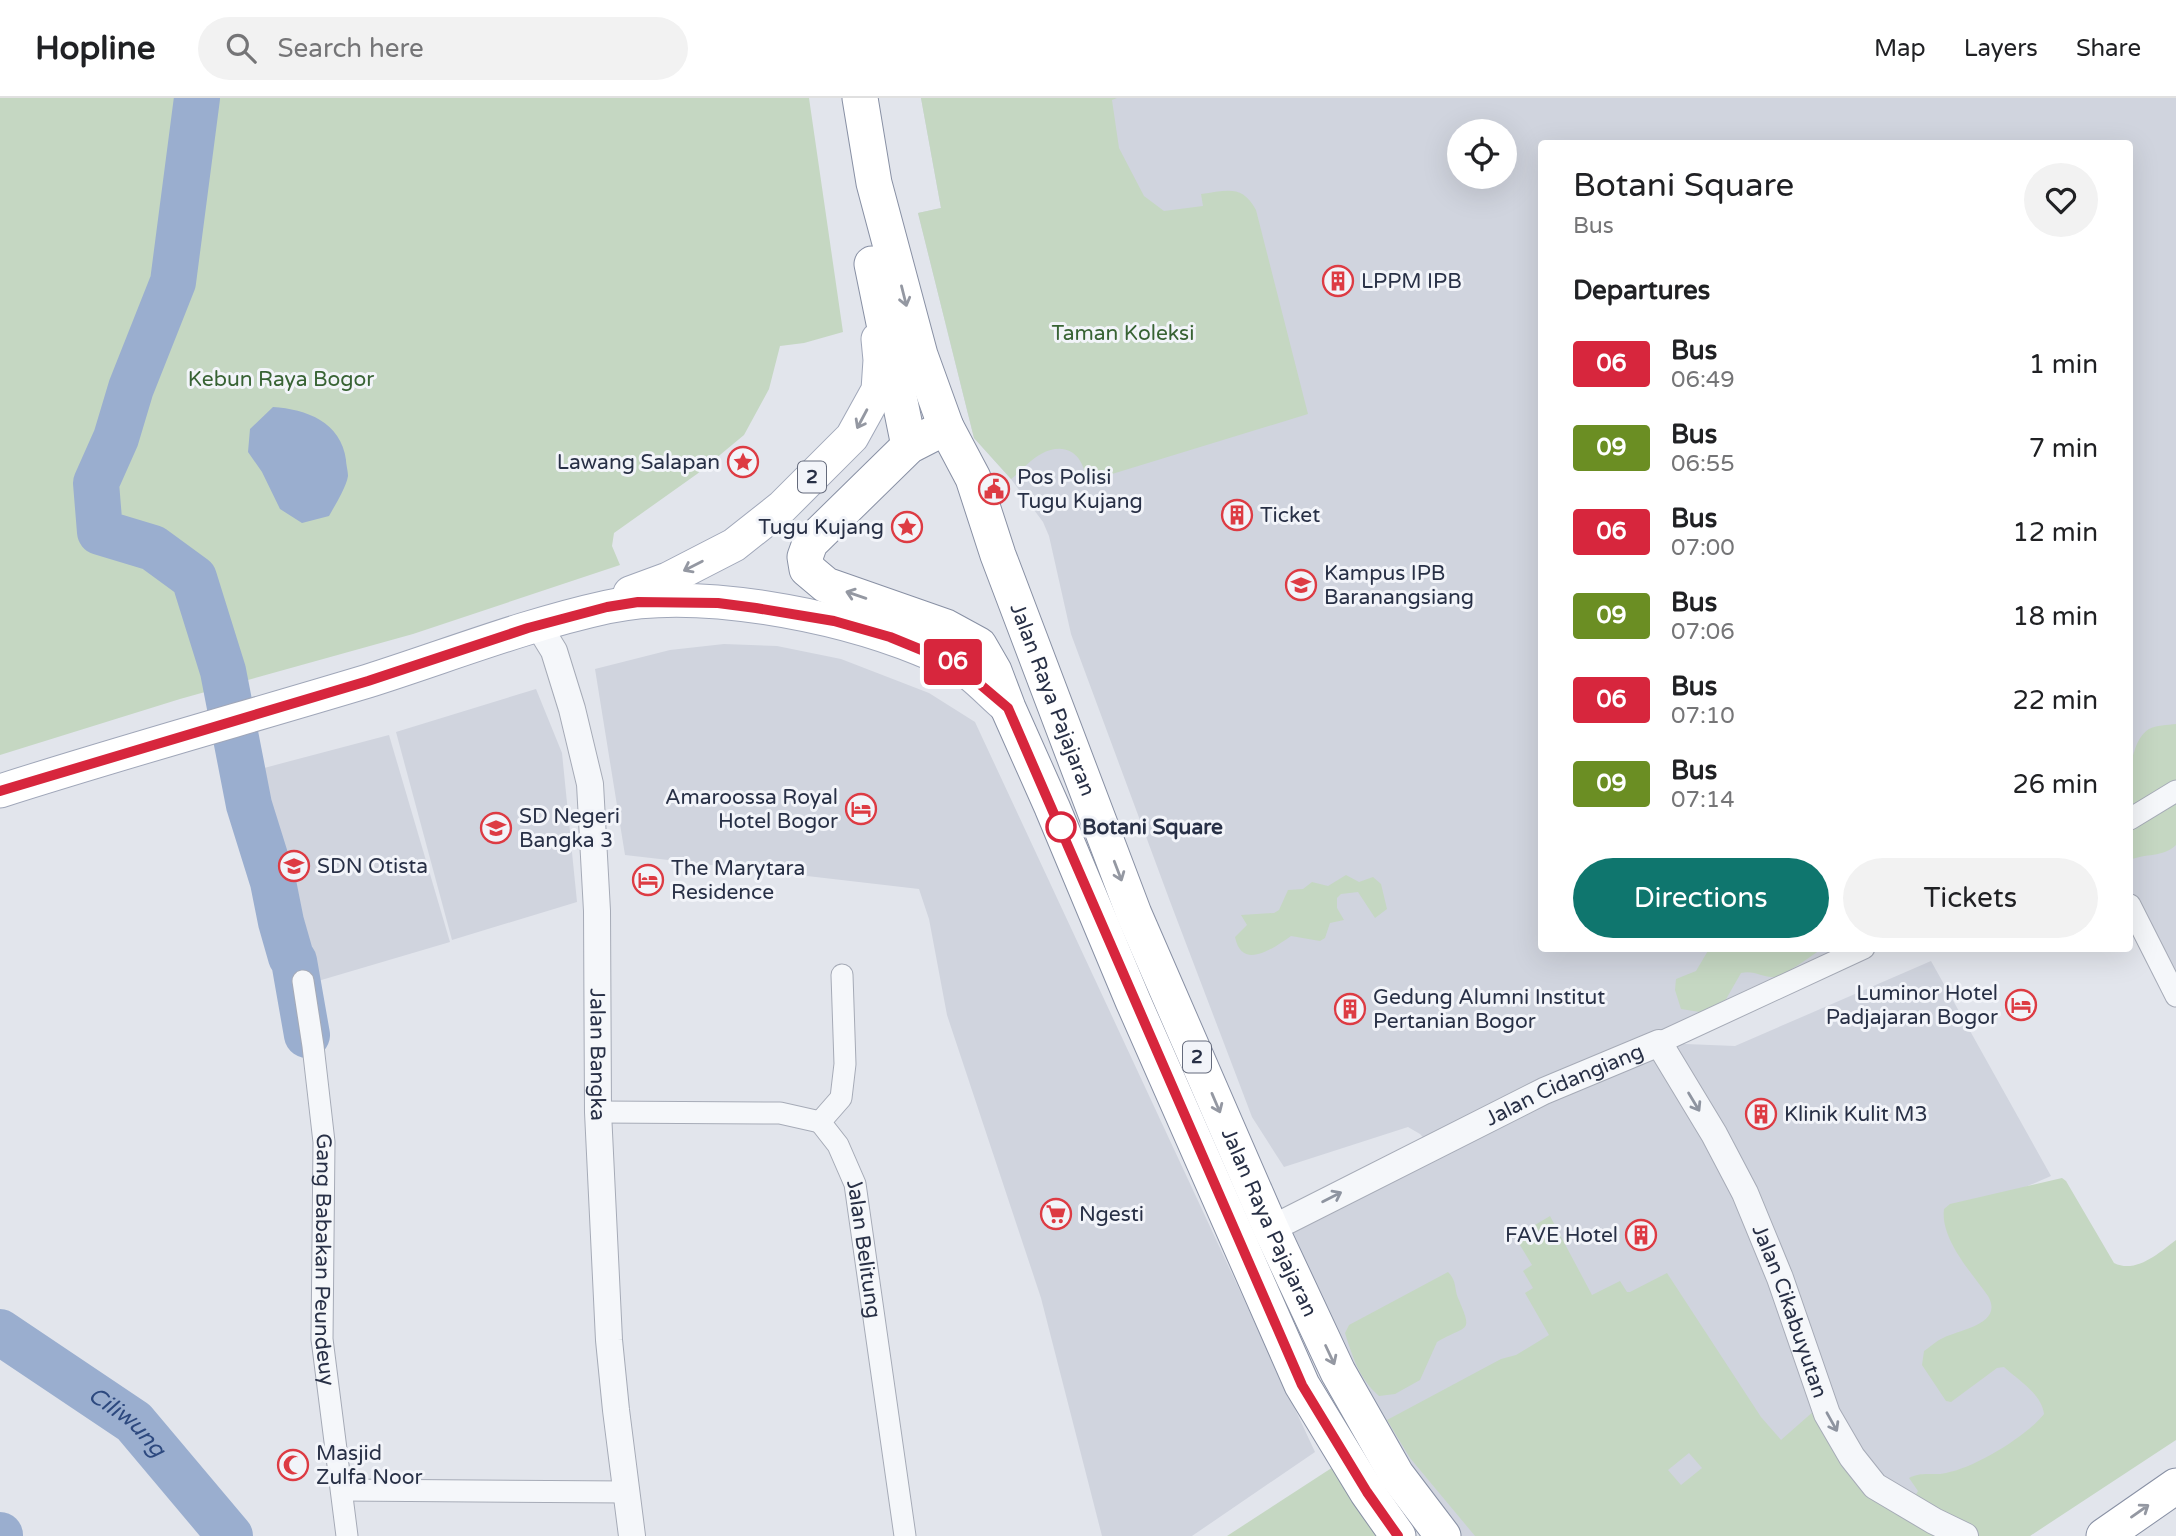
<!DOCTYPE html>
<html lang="en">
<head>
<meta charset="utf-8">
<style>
	:root { --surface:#fff; --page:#f2f2f2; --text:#202124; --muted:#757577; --line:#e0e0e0; --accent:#0f766e }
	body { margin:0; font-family:"Varela Round",sans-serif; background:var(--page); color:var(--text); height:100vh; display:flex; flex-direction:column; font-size:26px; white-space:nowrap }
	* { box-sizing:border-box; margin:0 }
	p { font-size:23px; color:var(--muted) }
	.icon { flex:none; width:38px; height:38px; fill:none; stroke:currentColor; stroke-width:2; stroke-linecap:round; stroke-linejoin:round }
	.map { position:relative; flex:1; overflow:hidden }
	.panel { position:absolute; left:1538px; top:42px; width:595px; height:812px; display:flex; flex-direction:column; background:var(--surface); border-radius:7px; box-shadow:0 7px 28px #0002 }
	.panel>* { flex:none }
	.badge { padding:0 14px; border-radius:5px; font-size:24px; line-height:46px }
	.fabs { position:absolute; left:1447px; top:21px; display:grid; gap:14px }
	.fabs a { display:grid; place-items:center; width:70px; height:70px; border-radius:50%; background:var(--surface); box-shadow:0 7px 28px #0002; font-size:35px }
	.map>.badge { position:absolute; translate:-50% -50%; box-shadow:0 0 0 4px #fff }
	h2 { padding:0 35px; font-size:26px; line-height:63px }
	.round { display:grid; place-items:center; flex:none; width:74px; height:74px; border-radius:37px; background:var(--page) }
	.headline { display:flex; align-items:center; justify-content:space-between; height:119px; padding:0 35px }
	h1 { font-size:33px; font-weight:600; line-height:52px }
	.primary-button { display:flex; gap:14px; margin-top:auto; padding:14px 35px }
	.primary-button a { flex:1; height:80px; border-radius:42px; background:var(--accent); color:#fff; font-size:28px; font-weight:600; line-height:80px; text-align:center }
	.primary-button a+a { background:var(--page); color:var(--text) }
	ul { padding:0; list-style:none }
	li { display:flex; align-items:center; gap:21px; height:84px; padding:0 35px }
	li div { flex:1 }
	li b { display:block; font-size:26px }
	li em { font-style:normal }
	li .badge { min-width:77px; font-weight:700; text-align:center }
	header { display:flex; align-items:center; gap:42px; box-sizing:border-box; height:98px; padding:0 35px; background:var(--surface); border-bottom:2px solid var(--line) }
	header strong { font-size:33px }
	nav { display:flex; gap:38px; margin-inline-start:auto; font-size:24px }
	.search { width:490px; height:63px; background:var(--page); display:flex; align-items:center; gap:18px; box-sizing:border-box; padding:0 24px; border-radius:38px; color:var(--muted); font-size:26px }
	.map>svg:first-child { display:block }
</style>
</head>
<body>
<header>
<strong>Hopline</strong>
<div class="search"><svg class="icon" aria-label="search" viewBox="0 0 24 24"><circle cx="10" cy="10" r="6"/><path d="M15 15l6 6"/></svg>Search here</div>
<nav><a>Map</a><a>Layers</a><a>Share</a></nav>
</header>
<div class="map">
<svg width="2176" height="1438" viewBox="0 0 2176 1438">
	<rect width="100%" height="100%" fill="#e2e5ec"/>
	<g fill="#d0d4de" fill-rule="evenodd">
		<path d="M921 0H2176V641L2130 699V46H1542V850L1864 851 1661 945 1735 948 1931 863 2051 1078 1960 1117 2128 1369 2028 1438H1460L1338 1274 1271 1131 1431 1048 1420 1036 1408 1029 1284 1069 1252 1019 1171 806 1071 536 1049 438 1043 424 1011 381 974 340 918 115 941 110ZM1460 33H1505V79H1460Z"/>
		<polygon points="724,546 777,548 841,561 929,595 975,624 1315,1354 1192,1438 1102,1438 1041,1200 947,917 929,821 919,791 625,757 595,571 670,552"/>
		<polygon points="536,591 562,655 577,804 452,842 396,634"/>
		<polygon points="389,637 450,844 318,883 245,675"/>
		<polygon points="2176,687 2176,887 2130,800 2130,715"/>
	</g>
	<g fill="#c5d7c2" fill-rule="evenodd">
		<polygon points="0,0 809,0 843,234 804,245 780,248 769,291 744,337 697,376 614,435 612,448 620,467 413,536 180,601 0,657"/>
		<path d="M921 0H1117L1112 2 1119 50 1144 98 1164 113 1203 108 1201 96C1227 93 1242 86 1256 112L1308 316 1086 384C1085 358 1067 342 1041 356 1030 362 1021 373 1011 381L974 340 918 115 941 110Z"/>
		<path d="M2176 626V747C2163 760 2145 755 2130 762 2130 731 2120 649 2149 631 2156 627 2168 627 2176 626Z"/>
		<path d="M1346 777 1359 784 1373 779 1381 786 1387 811 1375 820 1358 794 1341 796 1337 800V810L1344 822 1330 825 1325 840 1320 843 1291 838C1275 849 1242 874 1235 839L1247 827 1241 817 1274 815 1279 812 1288 792 1303 791 1312 784 1328 788Z"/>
		<path d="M1709 851H1822C1810 858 1787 877 1774 879 1763 880 1755 872 1741 875L1725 903 1706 915 1681 911 1675 892 1676 881 1696 873Z"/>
		<path d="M2062 1080 2066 1083 2114 1165C2136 1176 2159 1155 2176 1142V1342L2030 1438H1475L1410 1360 1387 1322 1501 1261 1516 1257 1549 1237 1525 1195 1533 1190 1523 1173 1532 1167 1515 1139 1550 1118 1592 1197 1620 1183 1627 1194H1630L1667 1175 1761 1319 1781 1342 1823 1305 1909 1408 1918 1393 1909 1380C1922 1373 1933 1378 1946 1375 1975 1370 2027 1338 2044 1316 2042 1296 2018 1282 2004 1269L1997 1270 1951 1304 1946 1303 1922 1267 1924 1253C1930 1249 1936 1243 1943 1240 1961 1231 2004 1226 1988 1198 1972 1175 1940 1141 1944 1111L1950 1106ZM1689 1355 1702 1370 1681 1387 1668 1372Z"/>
		<path d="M1448 1174C1457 1183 1454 1190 1458 1200 1474 1237 1467 1226 1437 1244L1420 1282 1395 1296 1379 1298C1359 1280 1353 1260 1345 1235L1349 1227Z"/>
		<polygon points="1347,1360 1404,1438 1227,1438"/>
	</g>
	<path fill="#9aaecf" d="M273 309C306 311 341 324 346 362 346 366 348 373 348 378 346 390 335 407 329 418L302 425 280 411 262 374 248 354 250 331Z"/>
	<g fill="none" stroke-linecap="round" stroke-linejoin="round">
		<g stroke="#9aaecf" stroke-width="46">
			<polyline points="197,0 173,184 131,290 116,340 96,385 100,434 153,450 194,480 223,573 249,707 273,784 281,824 291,859 294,863 307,937"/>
			<path id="s1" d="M0 1234 134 1324 230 1438"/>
			<polyline points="0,1437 0,1438"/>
		</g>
		<g stroke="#a6abb7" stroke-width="23">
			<g id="minor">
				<polyline points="2130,721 2176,693"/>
				<polyline points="2130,807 2176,898"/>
				<path id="s2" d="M842 877 845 966 841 1000 820 1024 838 1047 855 1086 905 1438"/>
				<path id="s3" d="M303 883 313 948 324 1044 322 1241 347 1438"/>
				<polyline points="1659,945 1864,850"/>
				<polyline points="598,1014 780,1015 820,1024"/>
				<polyline points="342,1392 627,1394"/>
			</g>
		</g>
		<g stroke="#a6abb7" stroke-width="28">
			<g id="tertiary">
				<path id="s4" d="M538 527 554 553 572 611 590 686 597 813 598 1014 609 1242 616 1312 632 1438"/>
				<path id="s5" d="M1271 1131 1544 993 1659 945 1714 1036 1745 1095 1780 1180 1827 1316 1852 1359 1875 1388 1934 1423 1965 1438"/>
			</g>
		</g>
		<g stroke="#a0a7b9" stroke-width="35">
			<g id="primary">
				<polyline points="630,495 668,481 734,447 782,409 852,339 878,292 880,262 878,241"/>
				<path d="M0 693C122 654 245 620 368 583 447 558 525 527 607 509 697 489 836 517 920 551 931 556 944 559 955 565 974 576 991 596 1008 610"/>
			</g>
		</g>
		<g stroke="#8890a4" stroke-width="37">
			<g id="trunk">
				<path id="s6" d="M860 0 874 85 920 257 946 329 973 380 998 457 1134 816 1271 1131 1338 1274 1396 1376 1443 1438"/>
				<polyline points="872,166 909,348"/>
				<polyline points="946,329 909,348 810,445 805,459 807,471 826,487 946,529 979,547 994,573 1008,610 1052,709 1133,903 1302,1287 1367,1394 1398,1438"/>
				<polyline points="2104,1438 2176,1388"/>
			</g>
		</g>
		<use href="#minor" stroke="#f5f7fa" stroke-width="21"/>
		<use href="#tertiary" stroke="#f5f7fa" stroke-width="26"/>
		<use href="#primary" stroke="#fff" stroke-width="33"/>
		<use href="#trunk" stroke="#fff" stroke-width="35"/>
	</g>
	<defs><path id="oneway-shaft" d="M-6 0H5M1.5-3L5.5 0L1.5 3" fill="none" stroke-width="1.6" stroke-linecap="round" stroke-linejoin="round" transform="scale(1.75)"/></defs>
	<g stroke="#9498a2">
		<use href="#oneway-shaft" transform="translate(904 198) rotate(76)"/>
		<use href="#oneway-shaft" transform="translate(862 321) rotate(118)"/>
		<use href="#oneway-shaft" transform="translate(693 468) rotate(153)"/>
		<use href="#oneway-shaft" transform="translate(856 497) rotate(-161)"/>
		<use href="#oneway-shaft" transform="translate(1118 773) rotate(69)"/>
		<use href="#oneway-shaft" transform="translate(1216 1005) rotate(67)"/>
		<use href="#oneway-shaft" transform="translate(1330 1257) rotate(65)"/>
		<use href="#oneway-shaft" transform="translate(2140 1413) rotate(-35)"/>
	</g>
	<g stroke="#8e94a0">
		<use href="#oneway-shaft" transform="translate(1694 1004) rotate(59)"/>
		<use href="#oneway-shaft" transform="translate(1332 1099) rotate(-27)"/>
		<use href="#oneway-shaft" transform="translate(1832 1324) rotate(61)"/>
	</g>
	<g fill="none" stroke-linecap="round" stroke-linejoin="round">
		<g stroke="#fff" stroke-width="16">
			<polyline id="line" points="0,693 368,583 528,530 607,509 638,504 718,505 756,510 834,523 890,539 956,566 1008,610 1302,1287 1367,1394 1398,1438"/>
		</g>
		<use href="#line" stroke="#d7263d" stroke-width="10"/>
	</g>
	<defs>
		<g id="building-ring" transform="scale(1.575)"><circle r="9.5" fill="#f2f4f9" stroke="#dd3b43" stroke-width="1.5"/><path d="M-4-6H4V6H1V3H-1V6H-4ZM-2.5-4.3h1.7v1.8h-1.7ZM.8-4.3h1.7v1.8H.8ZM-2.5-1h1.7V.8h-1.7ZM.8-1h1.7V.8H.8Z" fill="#dd3b43"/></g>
		<g id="sight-ring" transform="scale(1.575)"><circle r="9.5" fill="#f2f4f9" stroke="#dd3b43" stroke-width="1.5"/><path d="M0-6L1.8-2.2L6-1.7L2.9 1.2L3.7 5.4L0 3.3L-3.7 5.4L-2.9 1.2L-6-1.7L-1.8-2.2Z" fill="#dd3b43"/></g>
		<g id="civic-ring" transform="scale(1.575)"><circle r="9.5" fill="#f2f4f9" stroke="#dd3b43" stroke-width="1.5"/><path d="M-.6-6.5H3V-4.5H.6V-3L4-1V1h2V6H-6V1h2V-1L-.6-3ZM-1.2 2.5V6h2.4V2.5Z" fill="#dd3b43"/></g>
		<g id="university-ring" transform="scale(1.575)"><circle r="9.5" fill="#f2f4f9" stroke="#dd3b43" stroke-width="1.5"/><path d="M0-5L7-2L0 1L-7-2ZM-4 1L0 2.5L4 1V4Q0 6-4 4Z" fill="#dd3b43"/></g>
		<g id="hotel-ring" transform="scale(1.575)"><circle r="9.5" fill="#f2f4f9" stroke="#dd3b43" stroke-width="1.5"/><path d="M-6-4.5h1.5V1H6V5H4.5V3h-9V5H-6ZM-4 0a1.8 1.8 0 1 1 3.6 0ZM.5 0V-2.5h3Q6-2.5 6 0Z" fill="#dd3b43"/></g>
		<g id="school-ring" transform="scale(1.575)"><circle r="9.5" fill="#f2f4f9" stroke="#dd3b43" stroke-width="1.5"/><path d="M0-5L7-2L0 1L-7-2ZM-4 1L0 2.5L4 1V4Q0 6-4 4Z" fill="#dd3b43"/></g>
		<g id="supermarket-ring" transform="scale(1.575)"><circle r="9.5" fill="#f2f4f9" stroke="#dd3b43" stroke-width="1.5"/><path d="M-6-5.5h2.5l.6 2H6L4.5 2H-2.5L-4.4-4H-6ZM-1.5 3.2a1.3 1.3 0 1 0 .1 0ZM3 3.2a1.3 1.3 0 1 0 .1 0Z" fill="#dd3b43"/></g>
		<g id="mosque-ring" transform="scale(1.575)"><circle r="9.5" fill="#f2f4f9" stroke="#dd3b43" stroke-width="1.5"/><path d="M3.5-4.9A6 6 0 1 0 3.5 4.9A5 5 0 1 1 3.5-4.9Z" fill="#dd3b43"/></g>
	</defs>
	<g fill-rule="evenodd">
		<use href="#building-ring" x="1338" y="183"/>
		<use href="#sight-ring" x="743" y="364"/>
		<use href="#civic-ring" x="994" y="391"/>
		<use href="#building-ring" x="1237" y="417"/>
		<use href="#sight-ring" x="907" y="429"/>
		<use href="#university-ring" x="1301" y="487"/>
		<use href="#hotel-ring" x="861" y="711"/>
		<use href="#school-ring" x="496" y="730"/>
		<use href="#school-ring" x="294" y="768"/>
		<use href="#hotel-ring" x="648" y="782"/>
		<use href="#hotel-ring" x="2021" y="907"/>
		<use href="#building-ring" x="1350" y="911"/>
		<use href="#building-ring" x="1761" y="1016"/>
		<use href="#supermarket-ring" x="1056" y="1116"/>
		<use href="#building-ring" x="1641" y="1137"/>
		<use href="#mosque-ring" x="293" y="1367"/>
	</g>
	<circle fill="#fff" stroke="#d7263d" stroke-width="3.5" cx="1061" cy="729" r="14"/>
	<g text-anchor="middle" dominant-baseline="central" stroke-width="6" stroke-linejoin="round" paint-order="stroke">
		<g fill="#f2f4f9" stroke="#656b7c" stroke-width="2">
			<rect x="798" y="363.5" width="28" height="31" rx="5"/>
			<rect x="1183" y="943.5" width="28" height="31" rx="5"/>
		</g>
		<g font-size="19" font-weight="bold" fill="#283046">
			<text x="812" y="379">2</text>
			<text x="1197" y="959">2</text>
		</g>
		<g font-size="21" fill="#283046" stroke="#f2f4f9" text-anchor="start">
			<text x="1361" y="183">LPPM IPB</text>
			<text x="720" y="364" text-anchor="end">Lawang Salapan</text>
			<text x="1017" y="379">Pos Polisi<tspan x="1017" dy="24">Tugu Kujang</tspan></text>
			<text x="1260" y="417">Ticket</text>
			<text x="884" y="429" text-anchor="end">Tugu Kujang</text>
			<text x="1324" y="475">Kampus IPB<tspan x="1324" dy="24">Baranangsiang</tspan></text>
			<text x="838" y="699" text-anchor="end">Amaroossa Royal<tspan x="838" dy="24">Hotel Bogor</tspan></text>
			<text x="519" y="718">SD Negeri<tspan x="519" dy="24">Bangka 3</tspan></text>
			<text x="317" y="768">SDN Otista</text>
			<text x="671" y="770">The Marytara<tspan x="671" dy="24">Residence</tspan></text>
			<text x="1998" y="895" text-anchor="end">Luminor Hotel<tspan x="1998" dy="24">Padjajaran Bogor</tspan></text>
			<text x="1373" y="899">Gedung Alumni Institut<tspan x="1373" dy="24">Pertanian Bogor</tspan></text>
			<text x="1784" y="1016">Klinik Kulit M3</text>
			<text x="1079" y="1116">Ngesti</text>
			<text x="1618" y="1137" text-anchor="end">FAVE Hotel</text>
			<text x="316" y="1355">Masjid<tspan x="316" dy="24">Zulfa Noor</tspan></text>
		</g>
		<g font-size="21" fill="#386334" stroke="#f2f4f9">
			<text x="1123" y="235">Taman Koleksi</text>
			<text x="281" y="281">Kebun Raya Bogor</text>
		</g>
		<g font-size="21" fill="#283046" stroke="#f2f4f9">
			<text stroke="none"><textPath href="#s6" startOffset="634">Jalan Raya Pajajaran</textPath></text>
			<text stroke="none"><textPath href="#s4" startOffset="439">Jalan Bangka</textPath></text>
			<text stroke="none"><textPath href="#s5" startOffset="327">Jalan Cidangiang</textPath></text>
			<text stroke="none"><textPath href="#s6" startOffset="1200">Jalan Raya Pajajaran</textPath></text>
			<text stroke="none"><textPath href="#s2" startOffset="292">Jalan Belitung</textPath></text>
			<text stroke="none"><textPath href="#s3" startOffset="280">Gang Babakan Peundeuy</textPath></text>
			<text stroke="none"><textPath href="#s5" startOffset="730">Jalan Cikabuyutan</textPath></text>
		</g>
		<g font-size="21" font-weight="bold" fill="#283046" stroke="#f2f4f9" text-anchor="start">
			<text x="1082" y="729">Botani Square</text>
		</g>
		<g font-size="23" font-style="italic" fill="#2d497f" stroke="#f2f4f9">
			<text stroke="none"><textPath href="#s1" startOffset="156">Ciliwung</textPath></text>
		</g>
	</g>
</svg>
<div class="fabs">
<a><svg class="icon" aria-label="locate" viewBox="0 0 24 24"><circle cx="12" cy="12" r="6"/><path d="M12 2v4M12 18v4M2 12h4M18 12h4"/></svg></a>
</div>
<b class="badge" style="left:953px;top:564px;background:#d7263d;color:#fff">06</b>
<section class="panel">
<div class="headline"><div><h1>Botani Square</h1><p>Bus</p></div><a class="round"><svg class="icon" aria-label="heart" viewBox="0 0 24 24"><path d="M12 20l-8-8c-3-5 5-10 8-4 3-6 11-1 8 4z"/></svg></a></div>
<h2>Departures</h2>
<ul>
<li><span class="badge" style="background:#d7263d;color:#fff">06</span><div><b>Bus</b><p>06:49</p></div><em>1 min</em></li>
<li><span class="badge" style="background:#6b8e23;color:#fff">09</span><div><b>Bus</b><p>06:55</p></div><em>7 min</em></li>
<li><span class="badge" style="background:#d7263d;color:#fff">06</span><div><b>Bus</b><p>07:00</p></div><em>12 min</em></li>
<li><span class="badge" style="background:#6b8e23;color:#fff">09</span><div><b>Bus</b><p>07:06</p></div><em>18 min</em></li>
<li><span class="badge" style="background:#d7263d;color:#fff">06</span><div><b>Bus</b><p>07:10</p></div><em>22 min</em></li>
<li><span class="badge" style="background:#6b8e23;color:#fff">09</span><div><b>Bus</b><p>07:14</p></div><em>26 min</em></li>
</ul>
<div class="primary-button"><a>Directions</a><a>Tickets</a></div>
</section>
</div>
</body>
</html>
